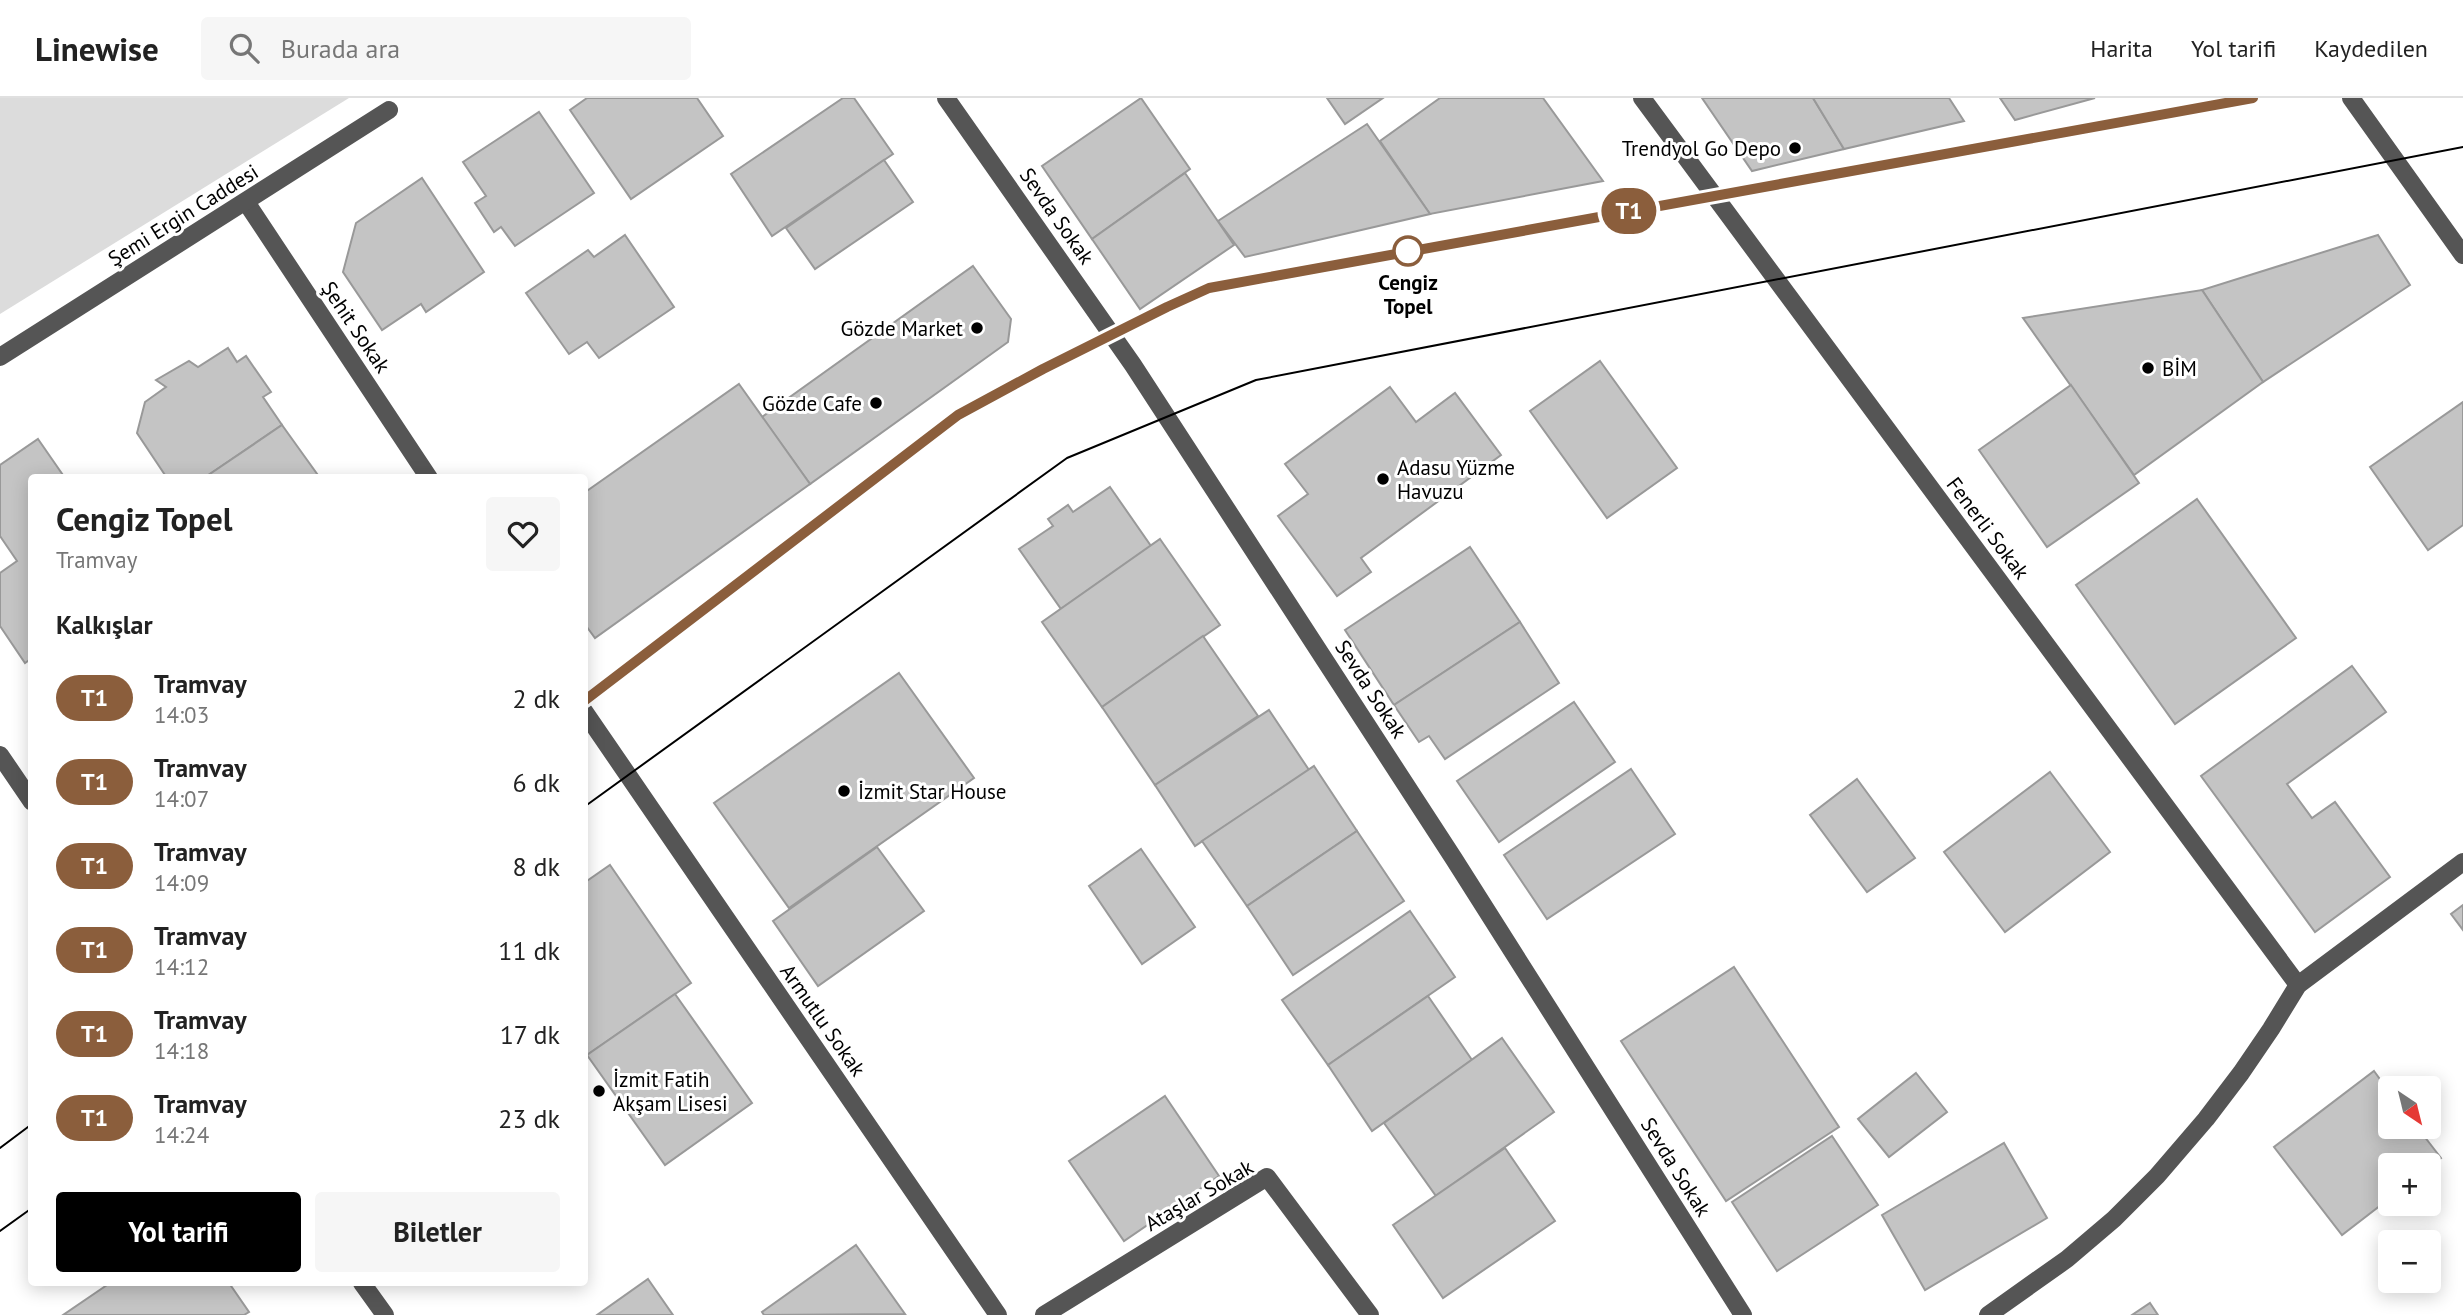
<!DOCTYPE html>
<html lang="tr">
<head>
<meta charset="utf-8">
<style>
	:root { --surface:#fff; --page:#f6f6f6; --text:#222; --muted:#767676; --line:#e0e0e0; --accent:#000 }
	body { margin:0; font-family:"PT Sans",sans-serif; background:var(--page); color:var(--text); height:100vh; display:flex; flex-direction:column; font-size:26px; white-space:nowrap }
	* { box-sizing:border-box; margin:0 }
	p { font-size:23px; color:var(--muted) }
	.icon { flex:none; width:38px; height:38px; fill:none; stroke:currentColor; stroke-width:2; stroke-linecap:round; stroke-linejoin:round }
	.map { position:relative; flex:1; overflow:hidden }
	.side { position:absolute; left:28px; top:376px; width:560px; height:812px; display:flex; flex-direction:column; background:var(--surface); border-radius:7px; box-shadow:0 4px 18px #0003 }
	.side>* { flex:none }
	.badge { padding:0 14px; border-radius:23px; font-size:24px; line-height:46px }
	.needle { width:46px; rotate:145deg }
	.tools { position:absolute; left:2378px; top:978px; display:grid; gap:14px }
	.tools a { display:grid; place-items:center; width:63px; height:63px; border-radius:7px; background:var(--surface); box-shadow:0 4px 18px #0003; font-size:35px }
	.map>.badge { position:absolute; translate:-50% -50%; box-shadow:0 0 0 4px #fff }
	h2 { padding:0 28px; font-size:26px; line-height:63px }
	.round { display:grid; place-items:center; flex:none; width:74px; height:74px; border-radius:7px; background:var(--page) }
	.headline { display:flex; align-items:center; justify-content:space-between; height:119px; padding:0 28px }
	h1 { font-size:33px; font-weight:700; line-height:52px }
	.button { display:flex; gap:14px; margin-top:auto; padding:14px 28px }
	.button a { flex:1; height:80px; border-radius:7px; background:var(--accent); color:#fff; font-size:28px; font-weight:700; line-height:80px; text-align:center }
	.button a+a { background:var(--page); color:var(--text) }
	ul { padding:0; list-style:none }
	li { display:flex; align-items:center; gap:21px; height:84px; padding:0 28px }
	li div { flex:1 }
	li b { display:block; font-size:26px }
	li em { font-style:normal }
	li .badge { min-width:77px; font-weight:700; text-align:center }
	header { display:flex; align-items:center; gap:42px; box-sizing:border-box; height:98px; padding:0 35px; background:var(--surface); border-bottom:2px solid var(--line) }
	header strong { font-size:33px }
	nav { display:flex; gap:38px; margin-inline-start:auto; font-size:24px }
	.search { width:490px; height:63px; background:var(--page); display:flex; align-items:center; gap:18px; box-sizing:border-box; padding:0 24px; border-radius:7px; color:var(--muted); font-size:26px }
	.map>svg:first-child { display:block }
</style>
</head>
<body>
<header>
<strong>Linewise</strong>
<div class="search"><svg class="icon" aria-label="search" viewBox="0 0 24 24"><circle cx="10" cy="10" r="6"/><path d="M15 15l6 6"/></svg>Burada ara</div>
<nav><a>Harita</a><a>Yol tarifi</a><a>Kaydedilen</a></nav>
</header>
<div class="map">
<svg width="2463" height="1217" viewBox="0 0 2463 1217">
	<rect width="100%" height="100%" fill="#fff"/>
	<polygon fill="#dcdcdc" points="0,0 349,0 0,216"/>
	<g fill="#c4c4c4" stroke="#999" stroke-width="2">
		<polygon points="587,0 697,0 723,38 631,101 570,12"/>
		<polygon points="843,0 854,0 893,56 772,138 731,76"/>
		<polygon points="1141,0 1190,71 1092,141 1042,68"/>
		<polygon points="1327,0 1383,0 1345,26"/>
		<polygon points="1440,0 1543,0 1603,83 1430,116 1380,43"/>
		<polygon points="1702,0 1813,0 1844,51 1752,73"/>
		<polygon points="1813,0 1949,0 1964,23 1844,51"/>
		<polygon points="2000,0 2095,0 2015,22"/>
		<polygon points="539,14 594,95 515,148 501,129 494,134 475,105 486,98 463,64"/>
		<polygon points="1367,26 1430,116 1245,159 1218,123"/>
		<polygon points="884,62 913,104 815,171 786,130"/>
		<polygon points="1185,75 1234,147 1140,211 1092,141"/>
		<polygon points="422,80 484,174 426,214 421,206 382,232 343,174 356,125"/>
		<polygon points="625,137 674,209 599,260 587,244 569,256 526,195 588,152 594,159"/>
		<polygon points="2378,137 2410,187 2263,284 2202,192"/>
		<polygon points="973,168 1011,221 1008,244 810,386 762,319"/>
		<polygon points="2202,192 2263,284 2134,377 2023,220"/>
		<polygon points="228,250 237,264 246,258 271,294 263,299 282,327 204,380 167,380 137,335 145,304 166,289 156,282 189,263 198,269"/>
		<polygon points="1600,263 1677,370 1607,420 1530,313"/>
		<polygon points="739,286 810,386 595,540 584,525 584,395"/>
		<polygon points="2071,287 2139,385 2047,449 1979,352"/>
		<polygon points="1390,289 1416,324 1455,295 1501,357 1361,460 1371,474 1337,498 1278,418 1308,396 1285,366"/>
		<polygon points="2463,304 2463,427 2428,452 2370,369"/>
		<polygon points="282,327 320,380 204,380"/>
		<polygon points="38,341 65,380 32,380 32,560 25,565 0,528 0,475 17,463 0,438 0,367"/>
		<polygon points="1110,389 1151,448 1061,511 1019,451 1053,428 1048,421 1068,407 1073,414"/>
		<polygon points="2197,401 2296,540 2175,626 2076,487"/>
		<polygon points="1160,441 1220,527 1102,609 1042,524"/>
		<polygon points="1470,449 1520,524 1394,607 1345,532"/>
		<polygon points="1520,524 1559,585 1445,661 1429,638 1419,644 1394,607"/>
		<polygon points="1203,538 1258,618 1155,687 1102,609"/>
		<polygon points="2352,568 2386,614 2287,686 2312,720 2335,704 2390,779 2315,834 2201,678"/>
		<polygon points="899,575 974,680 789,810 714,705"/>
		<polygon points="1574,604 1615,664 1499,744 1457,683"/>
		<polygon points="1269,612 1309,672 1195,748 1155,687"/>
		<polygon points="1314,668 1357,733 1247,808 1202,743"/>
		<polygon points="1631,671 1675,736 1547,821 1504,757"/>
		<polygon points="2050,674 2110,754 2005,834 1944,754"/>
		<polygon points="1857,681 1915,760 1867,794 1810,717"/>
		<polygon points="1357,733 1404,803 1293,877 1247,808"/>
		<polygon points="877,749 924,813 818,888 773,823"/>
		<polygon points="1141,751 1195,829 1142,866 1089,788"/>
		<polygon points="610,767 691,885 587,957 584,954 584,785"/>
		<polygon points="2463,807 2463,832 2451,816"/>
		<polygon points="1410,813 1455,879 1328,967 1282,902"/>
		<polygon points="1734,869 1839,1029 1726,1103 1621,943"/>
		<polygon points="675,896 752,1005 665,1067 587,957"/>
		<polygon points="1428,898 1472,962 1372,1033 1328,967"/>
		<polygon points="1502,940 1554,1014 1436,1098 1384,1025"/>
		<polygon points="2374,973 2390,995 2390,1029 2417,1029 2441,1060 2429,1070 2429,1068 2390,1068 2390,1100 2342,1137 2274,1049"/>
		<polygon points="1916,975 1947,1014 1889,1059 1858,1021"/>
		<polygon points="1165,998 1219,1078 1124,1143 1069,1063"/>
		<polygon points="1832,1038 1878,1107 1777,1173 1732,1104"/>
		<polygon points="2004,1045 2047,1120 1925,1192 1882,1117"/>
		<polygon points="1505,1050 1555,1123 1443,1200 1393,1127"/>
		<polygon points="856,1147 905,1216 764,1217 762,1214"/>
		<polygon points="648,1181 673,1217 597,1217"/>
		<polygon points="110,1185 229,1185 249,1214 244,1217 63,1217"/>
		<polygon points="2150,1205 2158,1217 2132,1217"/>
	</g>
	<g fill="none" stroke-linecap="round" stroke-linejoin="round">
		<g stroke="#555" stroke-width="18">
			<polyline points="946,0 1133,267 1454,761 1743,1217"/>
			<polyline points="1642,0 2298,887"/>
			<polyline points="2351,0 2463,157"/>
			<polyline points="246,104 429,380"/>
			<polyline points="0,259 389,12"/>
			<polyline points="584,613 998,1217"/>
			<polyline points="0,657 32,704"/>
			<polyline points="362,1185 385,1217"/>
			<polyline points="1044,1217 1267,1079 1370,1217"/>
			<polyline points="1988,1217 2067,1161 2114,1121 2157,1078 2206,1021 2241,975 2271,931 2298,887 2463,764"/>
		</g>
		<g stroke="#000" stroke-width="2">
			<path d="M584 603 958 317C1039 270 1124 228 1209 190L2253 0"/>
			<polyline points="584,709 1067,360 1256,282 2463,49"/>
			<polyline points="0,1050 32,1026"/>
			<polyline points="0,1133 32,1110"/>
		</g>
	</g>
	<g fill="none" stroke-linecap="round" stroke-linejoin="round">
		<g stroke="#fff" stroke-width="16">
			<polyline id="line" points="584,603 958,317 1043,271 1167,209 1209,190 2253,0"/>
		</g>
		<use href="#line" stroke="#8b5e3c" stroke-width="10"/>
	</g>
	<g fill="#000" stroke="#fff" stroke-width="2.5">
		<circle cx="1795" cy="50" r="7"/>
		<circle cx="977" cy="230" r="7"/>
		<circle cx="2148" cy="270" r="7"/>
		<circle cx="876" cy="305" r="7"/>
		<circle cx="1383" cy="381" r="7"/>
		<circle cx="844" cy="693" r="7"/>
		<circle cx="599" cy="993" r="7"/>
	</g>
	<circle fill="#fff" stroke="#8b5e3c" stroke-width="3.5" cx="1408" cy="153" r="14"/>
	<g text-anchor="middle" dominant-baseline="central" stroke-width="6" stroke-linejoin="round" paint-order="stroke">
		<g font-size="21" fill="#000" stroke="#fff" text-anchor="start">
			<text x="1781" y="50" text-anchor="end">Trendyol Go Depo</text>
			<text x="963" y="230" text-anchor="end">Gözde Market</text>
			<text x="2162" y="270">BİM</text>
			<text x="862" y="305" text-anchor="end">Gözde Cafe</text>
			<text x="1397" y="369">Adasu Yüzme<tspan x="1397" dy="24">Havuzu</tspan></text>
			<text x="858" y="693">İzmit Star House</text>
			<text x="613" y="981">İzmit Fatih<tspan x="613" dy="24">Akşam Lisesi</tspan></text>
		</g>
		<g font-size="21" fill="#000" stroke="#fff">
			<text transform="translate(183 117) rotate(-32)">Şemi Ergin Caddesi</text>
			<text transform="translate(1057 118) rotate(55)">Sevda Sokak</text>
			<text transform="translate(356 229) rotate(56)">Şehit Sokak</text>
			<text transform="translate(1988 430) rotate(53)">Fenerli Sokak</text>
			<text transform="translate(1371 591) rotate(57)">Sevda Sokak</text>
			<text transform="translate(823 922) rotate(55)">Armutlu Sokak</text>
			<text transform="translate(1676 1069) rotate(58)">Sevda Sokak</text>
			<text transform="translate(1199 1097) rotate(-30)">Ataşlar Sokak</text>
		</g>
		<g font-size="21" font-weight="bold" fill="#000" stroke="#fff">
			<text x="1408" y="184">Cengiz<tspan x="1408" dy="24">Topel</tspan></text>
		</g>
	</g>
</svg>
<div class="tools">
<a><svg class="needle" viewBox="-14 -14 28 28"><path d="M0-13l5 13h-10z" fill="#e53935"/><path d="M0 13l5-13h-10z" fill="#767676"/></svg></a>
<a>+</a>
<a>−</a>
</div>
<b class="badge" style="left:1629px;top:113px;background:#8b5e3c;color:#fff">T1</b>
<section class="side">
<div class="headline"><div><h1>Cengiz Topel</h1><p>Tramvay</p></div><a class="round"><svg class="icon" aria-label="heart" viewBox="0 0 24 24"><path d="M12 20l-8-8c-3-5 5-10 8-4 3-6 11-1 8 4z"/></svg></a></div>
<h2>Kalkışlar</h2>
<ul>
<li><span class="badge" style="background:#8b5e3c;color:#fff">T1</span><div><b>Tramvay</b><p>14:03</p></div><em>2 dk</em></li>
<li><span class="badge" style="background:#8b5e3c;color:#fff">T1</span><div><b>Tramvay</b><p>14:07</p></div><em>6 dk</em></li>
<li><span class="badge" style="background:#8b5e3c;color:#fff">T1</span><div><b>Tramvay</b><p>14:09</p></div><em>8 dk</em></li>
<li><span class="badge" style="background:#8b5e3c;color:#fff">T1</span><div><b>Tramvay</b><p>14:12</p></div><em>11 dk</em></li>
<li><span class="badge" style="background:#8b5e3c;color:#fff">T1</span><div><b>Tramvay</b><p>14:18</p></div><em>17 dk</em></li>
<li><span class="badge" style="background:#8b5e3c;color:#fff">T1</span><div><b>Tramvay</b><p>14:24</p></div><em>23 dk</em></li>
</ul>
<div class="button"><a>Yol tarifi</a><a>Biletler</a></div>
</section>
</div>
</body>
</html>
